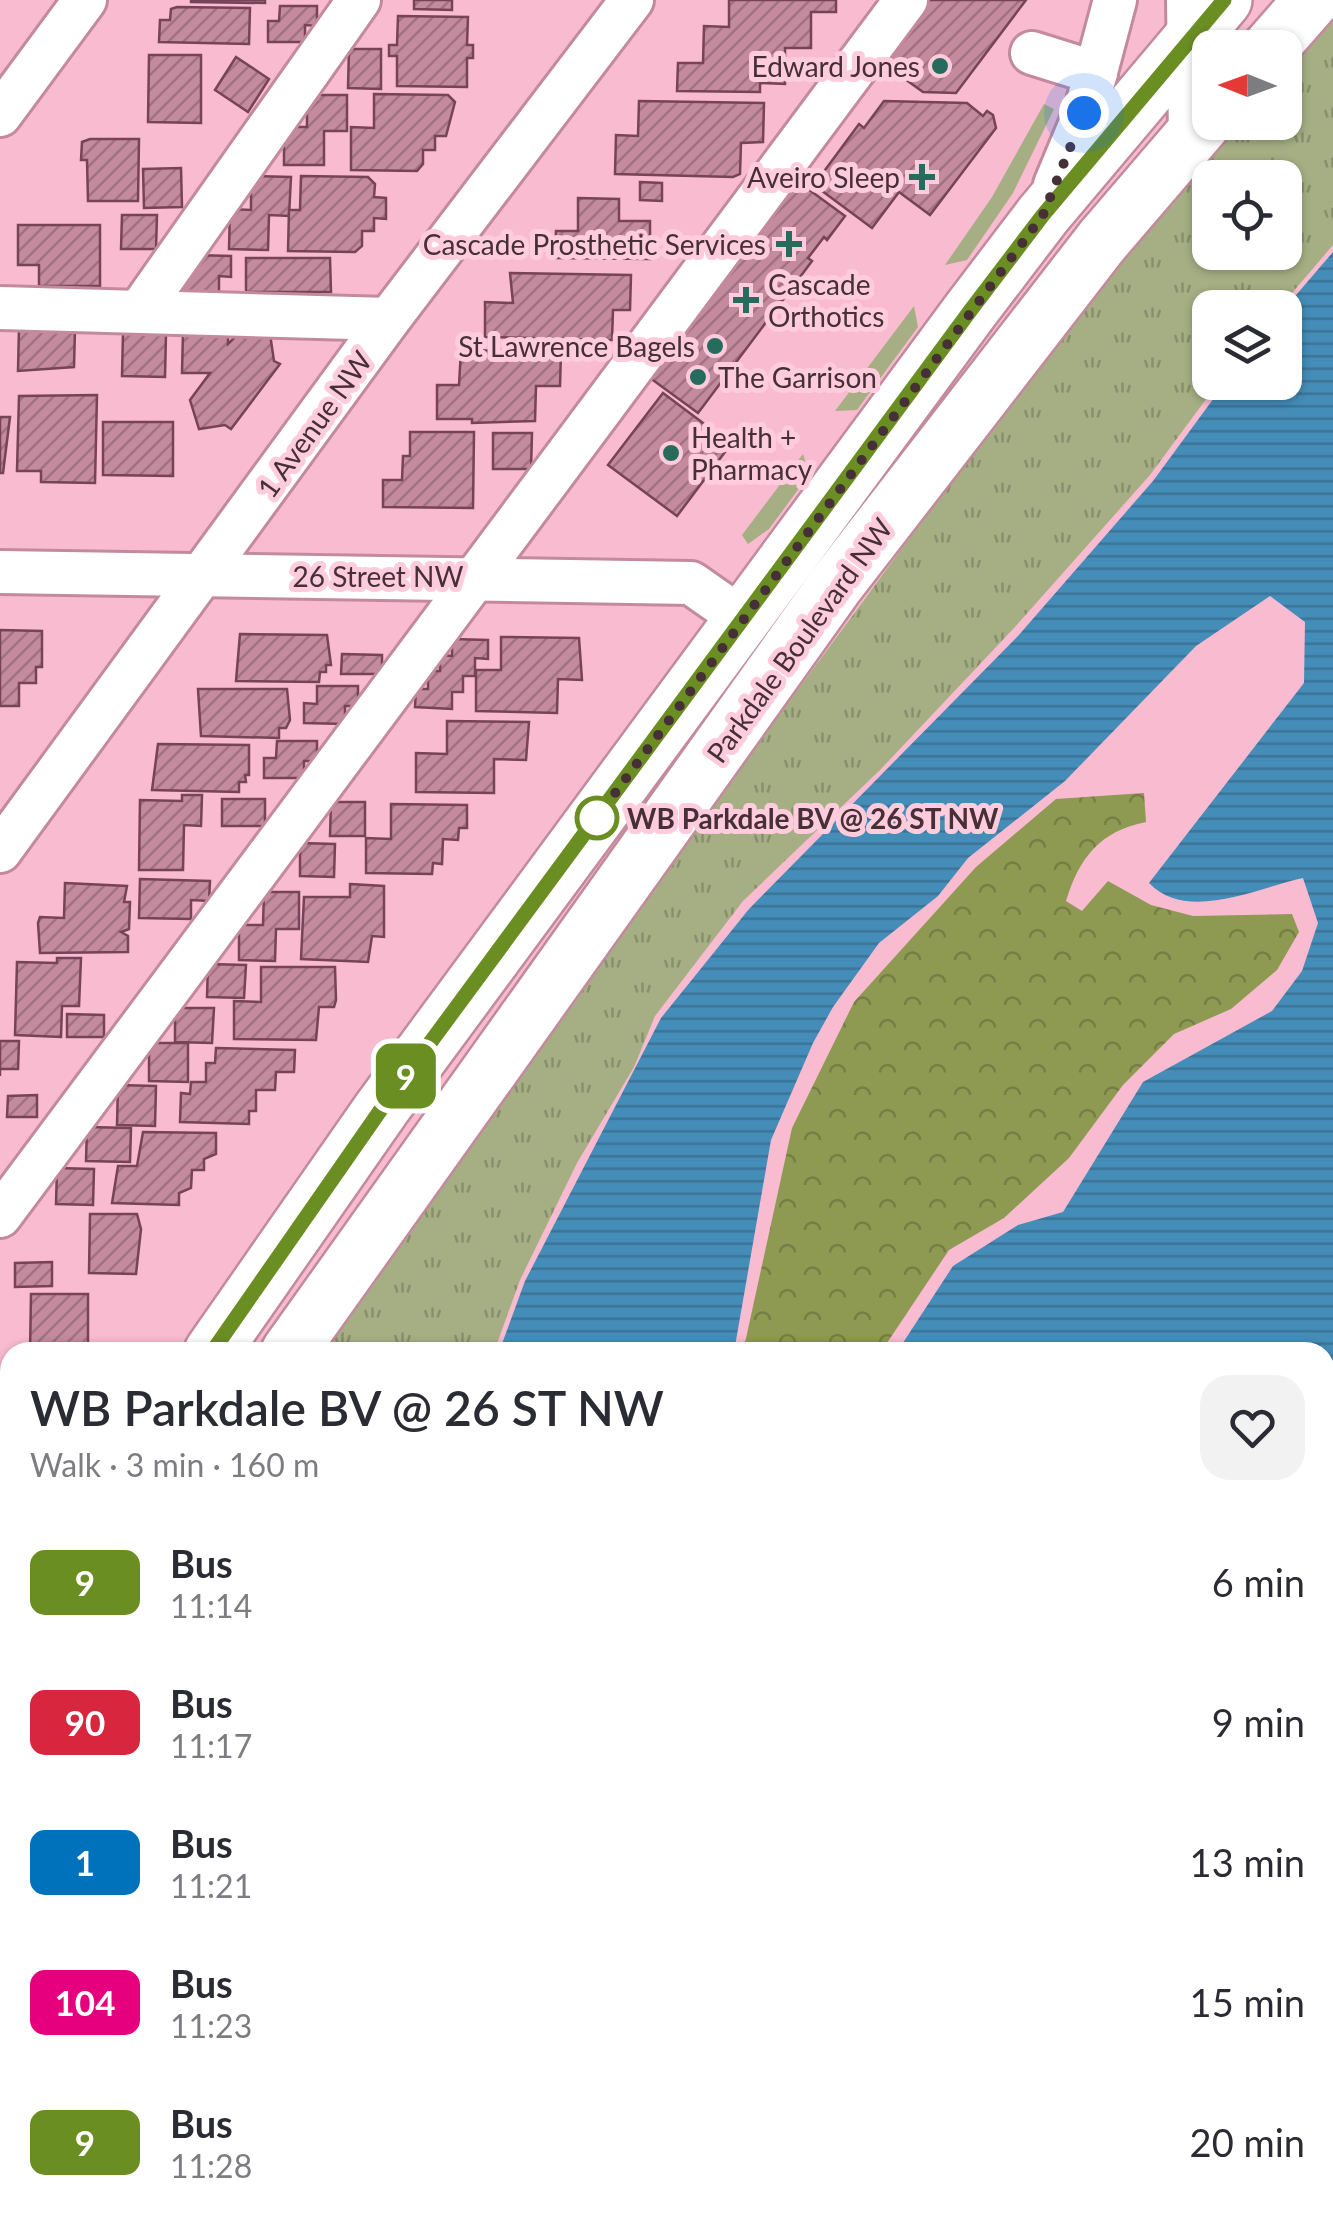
<!DOCTYPE html>
<html lang="en">
<head>
<meta charset="utf-8">
<style>
	:root { --surface:#fff; --page:#f2f2f3; --text:#2b2b33; --muted:#7c7c81 }
	body { margin:0; font-family:Lato,sans-serif; background:var(--page); color:var(--text); height:100vh; display:flex; flex-direction:column; font-size:38px; white-space:nowrap }
	* { box-sizing:border-box; margin:0 }
	p { font-size:32px; color:var(--muted) }
	.icon { flex:none; width:55px; height:55px; fill:none; stroke:currentColor; stroke-width:2; stroke-linecap:round; stroke-linejoin:round }
	.map { position:relative; flex:1; overflow:hidden }
	.drawer { position:absolute; left:0px; top:1342px; width:1335px; height:892px; display:flex; flex-direction:column; background:var(--surface); border-radius:30px 30px 0 0; box-shadow:0 2px 8px #0004 }
	.drawer>* { flex:none }
	.badge { padding:0 20px; border-radius:15px; font-size:35px; line-height:65px }
	.needle { width:65px; rotate:271deg }
	.buttons { position:absolute; left:1192px; top:30px; display:grid; gap:20px }
	.buttons a { display:grid; place-items:center; width:110px; height:110px; border-radius:20px; background:var(--surface); box-shadow:0 2px 8px #0004; font-size:50px }
	.you { position:absolute; width:50px; height:50px; margin:-25px; border:8px solid #fff; border-radius:50%; background:#1a73e8; box-shadow:0 0 0 15px #1a73e833 }
	.map>.badge { position:absolute; translate:-50% -50%; box-shadow:0 0 0 5px #fff }
	.round { display:grid; place-items:center; flex:none; width:105px; height:105px; border-radius:30px; background:var(--page) }
	.overview { display:flex; align-items:center; justify-content:space-between; height:170px; padding:0 30px }
	h1 { font-size:48px; font-weight:600; line-height:75px }
	ul { padding:0; list-style:none }
	li { display:flex; align-items:center; gap:30px; height:140px; padding:0 30px }
	li div { flex:1 }
	li b { display:block; font-size:38px }
	li em { font-style:normal }
	li .badge { min-width:110px; font-weight:700; text-align:center }
	.map>svg:first-child { display:block }
</style>
</head>
<body>
<div class="map">
<svg width="1333" height="2234" viewBox="0 0 1333 2234">
	<defs>
		<pattern id="forest-crowns" width="20" height="18" patternUnits="userSpaceOnUse" patternTransform="scale(2.5)"><rect width="20" height="18" fill="#8e9a52"/><path d="M2 6a3 3 0 1 1 6 0M12 15a3 3 0 1 1 6 0" fill="none" stroke="#767e45"/></pattern>
		<pattern id="park-tufts" width="24" height="20" patternUnits="userSpaceOnUse" patternTransform="scale(2.5)"><rect width="24" height="20" fill="#a6af84"/><path d="M3 7l-1-3M5 7V3M7 7l1-3M15 17l-1-3M17 17v-4M19 17l1-3" fill="none" stroke="#898f6d"/></pattern>
		<pattern id="water-rules" width="6" height="5" patternUnits="userSpaceOnUse" patternTransform="scale(2.5)"><rect width="6" height="5" fill="#448db8"/><path d="M0 2.5h6" fill="none" stroke="#3b7497"/></pattern>
		<pattern id="building-hatch" width="6" height="6" patternUnits="userSpaceOnUse" patternTransform="scale(2.5)"><rect width="6" height="6" fill="#c48a9e"/><path d="M-1 1l2-2M0 6l6-6M5 7l2-2" fill="none" stroke="#a17182"/></pattern>
	</defs>
	<rect width="100%" height="100%" fill="#f8bbcf"/>
	<g fill="#a6af84">
		<polygon points="1044,104 1054,109 1013,193 967,260 945,265 992,197"/>
		<polygon points="914,306 918,327 857,410 835,411"/>
		<polygon points="803,454 809,475 769,529 748,544 742,535"/>
	</g>
	<path fill="url(#forest-crowns)" d="M1144 793 1146 822C1100 831 1079 858 1066 901L1082 911 1108 881 1151 905 1193 916 1292 914 1299 932 1277 970 1231 1009 1174 1034 1123 1085 1069 1158 1004 1218 949 1250 881 1352H743L792 1128 854 1002 976 867 1056 799Z"/>
	<g fill="url(#park-tufts)" fill-rule="evenodd">
		<path d="M1333 16V245L1280 307 1210 308V382L1218 383 1150 475 1014 628 880 770 743 901 655 1016 634 1067 577 1163 520 1280 494 1352H318C494 1105 672 859 853 615 976 448 1098 277 1237 123L1285 122V70ZM1210 178H1285V252H1210Z"/>
		<polygon points="1333,1552 1333,2234 943,2234 953,2225 1325,2225 1325,1565"/>
		<polygon points="10,1862 10,2225 90,2225 85,2234 0,2234 0,1881"/>
	</g>
	<g fill="url(#water-rules)">
		<path d="M1333 252V1535L1325 1548V1352H897L953 1266 1018 1225 1063 1212 1143 1082 1272 1011 1302 971 1318 923 1303 878C1257 888 1187 923 1149 883L1304 683 1305 622 1270 596 1196 646 1065 781 968 858 938 896 879 943 833 1007 813 1043 771 1140 734 1352H499L525 1281 661 1018 749 909 1018 636 1153 481 1225 383 1285 382V308Z"/>
		<polygon points="95,2225 942,2225 930,2234 90,2234"/>
	</g>
	<g fill="url(#building-hatch)" stroke="#774356" stroke-width="2.5">
		<polygon points="191,0 265,0 265,3 191,2"/>
		<polygon points="414,0 452,0 452,10 414,9"/>
		<polygon points="729,0 836,0 836,12 811,12 811,48 785,48 785,84 760,83 760,92 677,91 678,63 703,63 704,26 729,27"/>
		<polygon points="926,0 1026,0 956,93 923,92 880,61"/>
		<polygon points="280,6 317,6 317,26 305,25 305,42 268,42 268,21 279,21"/>
		<polygon points="177,7 250,8 249,44 159,42 160,20 170,20 171,9"/>
		<polygon points="398,16 468,17 467,45 473,45 473,58 467,58 467,87 397,86 397,56 389,56 389,45 397,45"/>
		<polygon points="349,49 381,49 381,89 348,88"/>
		<polygon points="149,55 201,55 201,123 148,122"/>
		<polygon points="236,57 269,79 248,112 215,90"/>
		<polygon points="374,94 448,95 455,102 446,136 435,136 435,150 423,150 423,164 417,171 351,170 351,127 374,128"/>
		<polygon points="307,95 347,95 347,131 324,131 324,165 284,165 284,127 307,127"/>
		<polygon points="639,101 764,103 763,142 741,143 740,174 733,177 615,174 616,135 638,136"/>
		<polygon points="884,101 967,103 983,116 987,111 993,115 996,128 930,215 899,192 872,228 814,185 859,124 864,128"/>
		<polygon points="90,139 139,139 138,201 88,201 87,160 81,160 82,142"/>
		<polygon points="181,168 182,207 144,208 143,169"/>
		<polygon points="251,176 291,177 289,216 269,215 268,250 229,249 230,209 251,210"/>
		<polygon points="301,176 368,177 375,184 374,197 386,198 386,219 374,218 374,231 362,231 362,246 355,252 288,251 289,210 300,210"/>
		<polygon points="793,178 845,216 827,240 824,237 808,258 812,261 698,413 646,375"/>
		<polygon points="640,182 662,183 662,201 640,200"/>
		<polygon points="578,198 619,199 619,221 650,221 650,259 555,258 556,231 578,231"/>
		<polygon points="122,215 157,215 156,249 121,249"/>
		<polygon points="18,225 100,225 100,286 39,286 39,265 18,265"/>
		<polygon points="193,255 231,256 231,277 219,276 219,292 182,292 182,271"/>
		<polygon points="246,258 330,258 331,292 246,292"/>
		<polygon points="510,273 631,275 630,310 613,310 612,340 485,337 485,302 513,303"/>
		<polygon points="19,327 75,328 74,367 18,371"/>
		<polygon points="183,331 228,332 228,344 238,334 244,338 270,334 274,361 280,364 231,429 225,425 199,429 190,400 210,373 182,373"/>
		<polygon points="123,333 166,334 165,377 122,376"/>
		<polygon points="461,350 561,352 560,386 536,386 535,421 472,423 472,419 437,419 437,385 459,385"/>
		<polygon points="663,393 731,444 677,516 608,465"/>
		<polygon points="97,395 95,483 41,482 41,471 17,471 19,396"/>
		<polygon points="0,417 10,417 3,473 0,473"/>
		<polygon points="103,422 173,422 173,476 103,475"/>
		<polygon points="410,432 474,432 473,508 383,507 383,480 402,480 403,456 410,456"/>
		<polygon points="493,433 532,433 531,469 493,469"/>
		<polygon points="0,630 42,631 42,667 36,667 36,683 19,683 19,706 0,706"/>
		<polygon points="240,634 327,635 331,665 326,665 326,672 320,672 319,682 236,681"/>
		<polygon points="501,637 579,638 582,680 558,679 557,713 476,711 476,670 501,670"/>
		<polygon points="452,639 488,640 488,659 475,658 475,676 463,676 463,692 452,692 452,709 415,707 416,689 428,689 428,671 440,671 440,655 452,656"/>
		<polygon points="342,654 382,655 382,674 341,674"/>
		<polygon points="317,686 358,686 358,706 345,706 345,724 304,723 304,703 317,704"/>
		<polygon points="198,689 287,689 290,720 286,728 279,728 279,738 201,736"/>
		<polygon points="447,721 529,722 526,760 494,759 494,793 416,792 416,753 447,754"/>
		<polygon points="277,741 317,741 317,761 304,761 304,778 264,778 264,758 276,758"/>
		<polygon points="158,744 249,745 249,775 245,775 246,782 239,782 239,792 152,790"/>
		<polygon points="182,795 202,795 201,826 184,825 183,870 139,870 140,800 182,801"/>
		<rect x="222" y="799" width="43" height="27"/>
		<polygon points="331,802 365,802 365,836 330,836"/>
		<polygon points="391,804 467,805 467,828 459,828 458,840 443,839 442,864 433,863 432,874 366,873 366,838 391,839"/>
		<polygon points="300,843 335,844 334,877 300,876"/>
		<polygon points="140,879 210,881 209,901 191,900 191,919 139,918"/>
		<polygon points="65,883 127,886 124,902 130,902 129,929 121,932 128,936 128,952 40,953 38,923 40,917 64,918"/>
		<polygon points="350,884 384,886 384,937 372,936 368,962 301,959 304,897 350,897"/>
		<polygon points="264,892 299,892 299,929 276,929 275,961 239,960 239,925 263,925"/>
		<polygon points="57,958 81,958 79,1006 62,1006 61,1037 15,1035 17,962 57,963"/>
		<polygon points="208,964 246,965 244,998 207,997"/>
		<polygon points="261,967 335,967 336,1000 334,1007 319,1007 316,1040 234,1039 234,1001 261,1002"/>
		<polygon points="175,1008 214,1008 212,1043 175,1042"/>
		<polygon points="67,1014 104,1015 104,1037 67,1037"/>
		<polygon points="0,1041 19,1041 18,1069 0,1069 0,1076"/>
		<polygon points="149,1043 188,1043 188,1082 149,1081"/>
		<polygon points="216,1048 295,1050 294,1072 276,1072 275,1090 256,1090 256,1111 249,1111 249,1124 180,1122 181,1093 190,1094 191,1082 206,1082 206,1063 215,1063"/>
		<polygon points="118,1085 156,1086 155,1126 117,1125"/>
		<polygon points="37,1095 37,1117 7,1117 8,1096"/>
		<polygon points="87,1127 131,1128 130,1162 86,1161"/>
		<polygon points="143,1132 216,1133 216,1154 204,1159 204,1170 192,1170 191,1188 179,1193 179,1205 112,1203 118,1166 137,1166"/>
		<polygon points="57,1168 94,1169 93,1205 56,1204"/>
		<polygon points="90,1214 137,1214 141,1229 136,1274 89,1273"/>
		<polygon points="52,1262 52,1286 15,1287 15,1263"/>
		<polygon points="31,1294 88,1294 88,1352 30,1352"/>
		<polygon points="0,1394 10,1397 10,1447 0,1447"/>
	</g>
	<g fill="none" stroke-linecap="round" stroke-linejoin="round">
		<g stroke="#c38a9d" stroke-width="48">
			<g id="minor">
				<polyline points="1188,0 1190,138"/>
				<polyline points="1032,53 1096,73"/>
				<polyline points="0,115 85,0"/>
				<polyline points="1055,185 1085,113 1115,0"/>
				<polyline points="0,308 389,319"/>
				<polyline points="141,309 359,0"/>
				<polyline points="0,572 691,583 744,620"/>
				<polyline points="0,851 389,319 632,0"/>
				<polyline points="0,1216 906,0"/>
				<polyline points="0,1507 10,1507"/>
			</g>
		</g>
		<g stroke="#c38a9d" stroke-width="60">
			<g id="major">
				<polyline points="1270,48 1312,0"/>
				<polyline points="212,1352 382,1108 970,311 1043,215 1224,0"/>
				<polyline points="289,1352 835,586 1102,241 1210,115"/>
				<polyline points="0,1791 10,1771"/>
			</g>
		</g>
		<use href="#minor" stroke="#fff" stroke-width="42"/>
		<use href="#major" stroke="#fff" stroke-width="55"/>
	</g>
	<g fill="none" stroke-linecap="round" stroke-linejoin="round">
		<g stroke="#fff" stroke-width="22">
			<polyline id="line" points="212,1352 382,1108 970,311 1043,215 1224,0"/>
		</g>
		<use href="#line" stroke="#6b8e23" stroke-width="15"/>
		<polyline stroke="#472f38" stroke-width="10" stroke-dasharray="0 18" points="597,818 590,827 1043,215 1084,113"/>
	</g>
	<g fill="#276b5d" stroke="#feccdc" stroke-width="4">
		<circle cx="940" cy="66" r="10"/>
		<path d="M917 162h10v10h10v10h-10v10h-10v-10h-10v-10h10z"/>
		<path d="M784 229h10v10h10v10h-10v10h-10v-10h-10v-10h10z"/>
		<path d="M741 285h10v10h10v10h-10v10h-10v-10h-10v-10h10z"/>
		<circle cx="715" cy="346" r="10"/>
		<circle cx="698" cy="377" r="10"/>
		<circle cx="671" cy="453" r="10"/>
	</g>
	<circle fill="#fff" stroke="#6b8e23" stroke-width="5" cx="597" cy="818" r="20"/>
	<g text-anchor="middle" dominant-baseline="central" stroke-width="10" stroke-linejoin="round" paint-order="stroke">
		<g font-size="28" fill="#472f38" stroke="#feccdc" text-anchor="end">
			<text x="920" y="66">Edward Jones</text>
			<text x="900" y="177">Aveiro Sleep</text>
			<text x="766" y="244">Cascade Prosthetic Services</text>
			<text x="768" y="284" text-anchor="start">Cascade<tspan x="768" dy="32">Orthotics</tspan></text>
			<text x="695" y="346">St Lawrence Bagels</text>
			<text x="718" y="377" text-anchor="start">The Garrison</text>
			<text x="691" y="437" text-anchor="start">Health +<tspan x="691" dy="32">Pharmacy</tspan></text>
		</g>
		<g font-size="28" fill="#472f38" stroke="#feccdc">
			<text transform="translate(314 424) rotate(-54)">1 Avenue NW</text>
			<text x="378" y="576">26 Street NW</text>
			<text transform="translate(799 640) rotate(-54)">Parkdale Boulevard NW</text>
		</g>
		<g font-size="28" font-weight="bold" fill="#472f38" stroke="#feccdc" text-anchor="start">
			<text x="627" y="818">WB Parkdale BV @ 26 ST NW</text>
		</g>
	</g>
</svg>
<div class="buttons">
<a><svg class="needle" viewBox="-14 -14 28 28"><path d="M0-13l5 13h-10z" fill="#e53935"/><path d="M0 13l5-13h-10z" fill="#7c7c81"/></svg></a>
<a><svg class="icon" aria-label="locate" viewBox="0 0 24 24"><circle cx="12" cy="12" r="6"/><path d="M12 2v4M12 18v4M2 12h4M18 12h4"/></svg></a>
<a><svg class="icon" aria-label="layers" viewBox="0 0 24 24"><path d="M12 4l9 5-9 5-9-5zM3 14l9 5 9-5"/></svg></a>
</div>
<div class="you" style="left:1084px;top:113px"></div>
<b class="badge" style="left:406px;top:1076px;background:#6b8e23;color:#fff">9</b>
<section class="drawer">
<div class="overview"><div><h1>WB Parkdale BV @ 26 ST NW</h1><p>Walk · 3 min · 160 m</p></div><a class="round"><svg class="icon" aria-label="heart" viewBox="0 0 24 24"><path d="M12 20l-8-8c-3-5 5-10 8-4 3-6 11-1 8 4z"/></svg></a></div>
<ul>
<li><span class="badge" style="background:#6b8e23;color:#fff">9</span><div><b>Bus</b><p>11:14</p></div><em>6 min</em></li>
<li><span class="badge" style="background:#d7263d;color:#fff">90</span><div><b>Bus</b><p>11:17</p></div><em>9 min</em></li>
<li><span class="badge" style="background:#0072bc;color:#fff">1</span><div><b>Bus</b><p>11:21</p></div><em>13 min</em></li>
<li><span class="badge" style="background:#e6007e;color:#fff">104</span><div><b>Bus</b><p>11:23</p></div><em>15 min</em></li>
<li><span class="badge" style="background:#6b8e23;color:#fff">9</span><div><b>Bus</b><p>11:28</p></div><em>20 min</em></li>
</ul>
</section>
</div>
</body>
</html>
